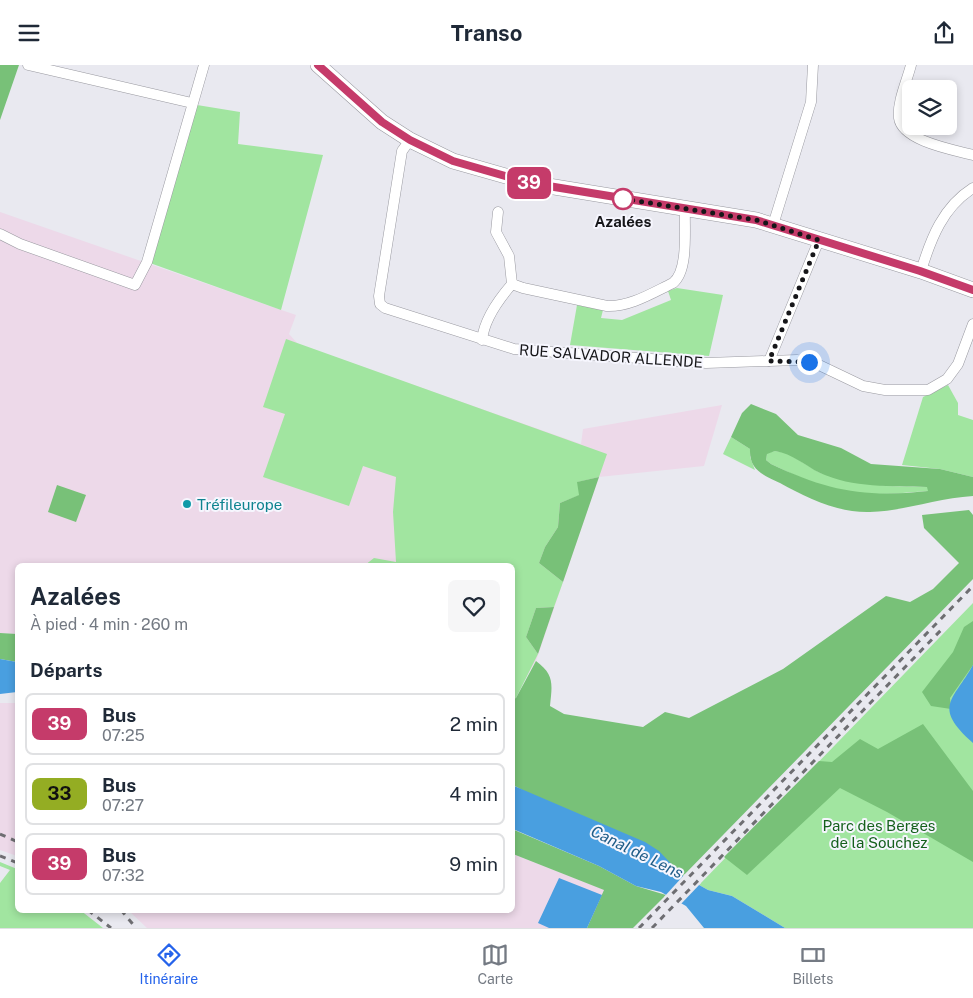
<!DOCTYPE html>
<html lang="fr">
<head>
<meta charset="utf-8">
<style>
	:root { --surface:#fff; --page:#f6f6f7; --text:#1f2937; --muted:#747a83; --line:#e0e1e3; --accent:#2563eb }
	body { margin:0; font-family:"Public Sans",sans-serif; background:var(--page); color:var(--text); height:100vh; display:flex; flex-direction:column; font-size:19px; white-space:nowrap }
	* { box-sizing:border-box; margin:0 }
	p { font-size:16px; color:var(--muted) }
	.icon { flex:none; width:28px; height:28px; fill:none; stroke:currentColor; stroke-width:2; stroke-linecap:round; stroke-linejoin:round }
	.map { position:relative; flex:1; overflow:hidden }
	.side { position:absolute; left:15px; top:498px; width:500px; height:350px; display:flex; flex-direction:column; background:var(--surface); border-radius:8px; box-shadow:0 2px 8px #0003 }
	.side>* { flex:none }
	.badge { padding:0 10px; border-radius:8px; font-size:18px; line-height:32px }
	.tools { position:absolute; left:902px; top:15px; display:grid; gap:10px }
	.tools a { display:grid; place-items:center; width:55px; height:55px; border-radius:8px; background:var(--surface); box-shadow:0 2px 8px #0003; font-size:25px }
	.you { position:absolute; width:25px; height:25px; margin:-12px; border:4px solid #fff; border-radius:50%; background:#1a73e8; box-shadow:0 0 0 8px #1a73e833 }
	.map>.badge { position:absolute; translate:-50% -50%; box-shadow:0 0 0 2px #fff }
	h2 { padding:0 15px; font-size:19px; line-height:45px }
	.round { display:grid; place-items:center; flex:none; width:52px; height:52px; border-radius:8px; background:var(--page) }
	.head { display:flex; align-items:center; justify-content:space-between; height:85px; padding:0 15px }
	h1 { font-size:24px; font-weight:700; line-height:38px }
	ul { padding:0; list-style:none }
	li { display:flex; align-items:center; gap:15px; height:62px; margin:0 10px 8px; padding:0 5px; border:2px solid var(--line); border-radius:8px }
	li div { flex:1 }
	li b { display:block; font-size:19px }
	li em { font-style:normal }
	li .badge { min-width:55px; font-weight:700; text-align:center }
	header { display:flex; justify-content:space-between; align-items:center; height:65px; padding:0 15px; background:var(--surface); font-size:22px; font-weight:700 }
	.tab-bar { display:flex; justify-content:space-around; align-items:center; height:70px; border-top:1px solid var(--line); background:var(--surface); font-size:14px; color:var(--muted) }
	.tab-bar a { display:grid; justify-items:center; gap:2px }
	.tab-bar .selected { color:var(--accent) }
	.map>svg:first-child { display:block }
</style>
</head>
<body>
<header><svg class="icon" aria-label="menu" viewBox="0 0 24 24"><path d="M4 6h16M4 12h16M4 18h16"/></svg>Transo<svg class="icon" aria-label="share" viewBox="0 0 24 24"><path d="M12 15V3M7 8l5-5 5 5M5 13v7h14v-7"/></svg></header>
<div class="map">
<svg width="973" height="863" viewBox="0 0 973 863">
	<rect width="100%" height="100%" fill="#e9e9f0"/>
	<g fill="#edd9e9">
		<polygon points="0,147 296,250 289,269 298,279 581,379 583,364 722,340 704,401 599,412 536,596 513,634 512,500 18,500 17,569 0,568"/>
		<polygon points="0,638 17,638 17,791 0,785"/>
		<polygon points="513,789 605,825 587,863 147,863 128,845 512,845"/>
	</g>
	<g fill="#a1e5a0">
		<polygon points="197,40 240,47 238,79 323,90 281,245 150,198"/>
		<polygon points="677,223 723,230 709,291 570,280 577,240 603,245 601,253 622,255 671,235 668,226"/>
		<polygon points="286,274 607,389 599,412 578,417 580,430 560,438 558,462 545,482 539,498 563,517 554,542 536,543 526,572 538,589 516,633 513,634 512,500 365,500 374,493 396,497 393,447 396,412 363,401 349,441 263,412 285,349 263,342"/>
		<polygon points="948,320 958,338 958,350 973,355 973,412 940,404 902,400 923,332"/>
		<polygon points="731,372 750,384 750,392 755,405 723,389"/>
		<path d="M775 386 787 388 820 408 885 421 928 422V426C902 428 873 431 847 427 820 423 795 410 771 399L766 395 767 388Z"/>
		<polygon points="973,538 973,863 785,863 732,831 708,825 699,820"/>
		<polygon points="0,797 17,804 18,845 80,845 103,863 0,863 0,818 10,805 0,801"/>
	</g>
	<g fill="#78c178" fill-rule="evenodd">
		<polygon points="0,0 19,0 0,55"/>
		<path d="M751 339 776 349 798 370 841 383 871 399 940 404 973 412V431C938 433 905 446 870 447 838 448 807 433 780 418 763 410 749 405 750 384L731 372 742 348ZM775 386C793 389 804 400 820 408 853 423 891 421 927 422L928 426C865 433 828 426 771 399L766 395 767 389Z"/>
		<polygon points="599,412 563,517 539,498 545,482 558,462 560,438 579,430 577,417"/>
		<polygon points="57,420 86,430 76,457 48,447"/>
		<path d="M969 445 973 450V514L683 811 513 720V634L516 633 536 596C555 610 552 620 550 641L564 649 643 662 665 647 689 653 783 604 886 531 910 537 933 524 959 498 924 463 922 450Z"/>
		<polygon points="554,542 538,589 526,572 536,543"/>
		<polygon points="973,556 973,600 950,633 951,644 931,641 922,627 953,587 964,562"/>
		<polygon points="0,568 17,569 17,597 0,594"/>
		<polygon points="923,659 973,726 973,797 887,747 840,723 747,810 724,792 819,696 832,697 860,674 878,684"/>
		<polygon points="512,764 599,801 636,821 666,830 633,863 587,863 604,825 513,789"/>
	</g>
	<g fill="#499fe0">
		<polygon points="0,594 17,597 17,627 0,629"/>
		<path d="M973 600V678C932 641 953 636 973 600Z"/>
		<polygon points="512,720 645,777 659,786 683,811 708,825 732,831 785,863 704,863 686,841 661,827 636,821 599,801 513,764"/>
		<polygon points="559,813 602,830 587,863 549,863 538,858"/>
	</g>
	<polygon fill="#e9e9f0" points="685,809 701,818 680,840 664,832"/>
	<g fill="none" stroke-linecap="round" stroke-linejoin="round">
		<g stroke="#9999a0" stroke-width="11">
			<g id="street">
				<polyline points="28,0 192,38"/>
				<path d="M911 0C907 16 897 37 899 53 902 76 954 85 973 90"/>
				<polyline points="410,75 402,86 379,231 380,239 385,243 514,284 706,298 797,295 819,300 863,321 885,325 928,325 947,314 958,299 973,259"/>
				<polyline points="773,160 811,37 813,0"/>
				<polyline points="0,169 20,179 135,220 147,197 204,0"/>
				<path d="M921 206C931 173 943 142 973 123"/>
				<path d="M512 219 523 223 607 241C630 242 652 228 673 218 689 205 684 164 685 143"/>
				<path d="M482 275C484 254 499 234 512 219L509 191 496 167 498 147"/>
				<polyline points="769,296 819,175"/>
			</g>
		</g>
		<g stroke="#9999a0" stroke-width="16">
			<polyline id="secondary" points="318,0 382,57 410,75 453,96 530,118 756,155 921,206 973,225"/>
		</g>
		<use href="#street" stroke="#fff" stroke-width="10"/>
		<use href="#secondary" stroke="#fff" stroke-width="15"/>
		<g stroke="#6e6e72" stroke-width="3" stroke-dasharray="6 6" stroke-linecap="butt">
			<polyline points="0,769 18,777"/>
			<polyline points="0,791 18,798"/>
			<polyline points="88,845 111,863"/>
			<polyline points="121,845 136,863"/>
			<polyline points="639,863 973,521"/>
			<polyline points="652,863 944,562"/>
		</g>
	</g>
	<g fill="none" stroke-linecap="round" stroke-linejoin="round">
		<g stroke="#fff" stroke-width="11">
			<polyline id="line" points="318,0 382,57 410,75 453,96 530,118 756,155 920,206 973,225"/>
		</g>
		<use href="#line" stroke="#c53b6a" stroke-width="8"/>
		<polyline stroke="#161619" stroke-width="5" stroke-dasharray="0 9" points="623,134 619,133 756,155 819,175 769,296 809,297"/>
	</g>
	<circle fill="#fff" stroke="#c53b6a" stroke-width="2.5" cx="623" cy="134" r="10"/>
	<circle fill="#0f9aa8" stroke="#f6f6fe" stroke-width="2" cx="187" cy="439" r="5"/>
	<g text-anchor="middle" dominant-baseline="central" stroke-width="4" stroke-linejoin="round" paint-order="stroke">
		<g font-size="15" font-weight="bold" fill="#161619" stroke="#f6f6fe">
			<text x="623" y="156">Azalées</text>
		</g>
		<g font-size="15" fill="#161619" stroke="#f6f6fe">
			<text transform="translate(611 291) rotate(4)">RUE SALVADOR ALLENDE</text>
		</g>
		<g font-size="15" fill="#0d838f" stroke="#f6f6fe" text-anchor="start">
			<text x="197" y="439">Tréfileurope</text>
		</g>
		<g font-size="15" fill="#15611c" stroke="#f6f6fe">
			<text x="879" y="760">Parc des Berges<tspan x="879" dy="17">de la Souchez</tspan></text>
		</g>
		<g font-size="16" font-style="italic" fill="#205d88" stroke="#f6f6fe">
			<text transform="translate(637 787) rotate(26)">Canal de Lens</text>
		</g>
	</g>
</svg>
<div class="tools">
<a><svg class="icon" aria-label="layers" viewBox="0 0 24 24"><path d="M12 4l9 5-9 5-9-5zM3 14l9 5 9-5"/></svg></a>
</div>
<div class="you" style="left:809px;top:297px"></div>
<b class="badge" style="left:529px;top:118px;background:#c53b6a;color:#fff">39</b>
<section class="side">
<div class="head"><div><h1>Azalées</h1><p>À pied · 4 min · 260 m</p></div><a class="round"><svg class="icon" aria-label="heart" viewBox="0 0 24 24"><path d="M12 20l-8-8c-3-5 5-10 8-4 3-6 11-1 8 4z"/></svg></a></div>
<h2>Départs</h2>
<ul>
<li><span class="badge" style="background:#c53b6a;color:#fff">39</span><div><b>Bus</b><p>07:25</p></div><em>2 min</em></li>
<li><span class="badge" style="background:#94ad23;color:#111">33</span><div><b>Bus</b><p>07:27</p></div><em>4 min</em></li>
<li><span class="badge" style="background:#c53b6a;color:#fff">39</span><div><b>Bus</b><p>07:32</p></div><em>9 min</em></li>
</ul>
</section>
</div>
<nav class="tab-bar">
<a class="selected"><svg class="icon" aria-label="directions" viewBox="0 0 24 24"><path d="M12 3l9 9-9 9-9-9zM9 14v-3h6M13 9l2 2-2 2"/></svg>Itinéraire</a>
<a><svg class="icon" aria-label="map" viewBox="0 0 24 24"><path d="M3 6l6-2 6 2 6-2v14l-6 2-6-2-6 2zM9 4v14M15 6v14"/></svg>Carte</a>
<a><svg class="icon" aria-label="tickets" viewBox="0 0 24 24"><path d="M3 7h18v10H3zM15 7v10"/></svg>Billets</a>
</nav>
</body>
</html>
